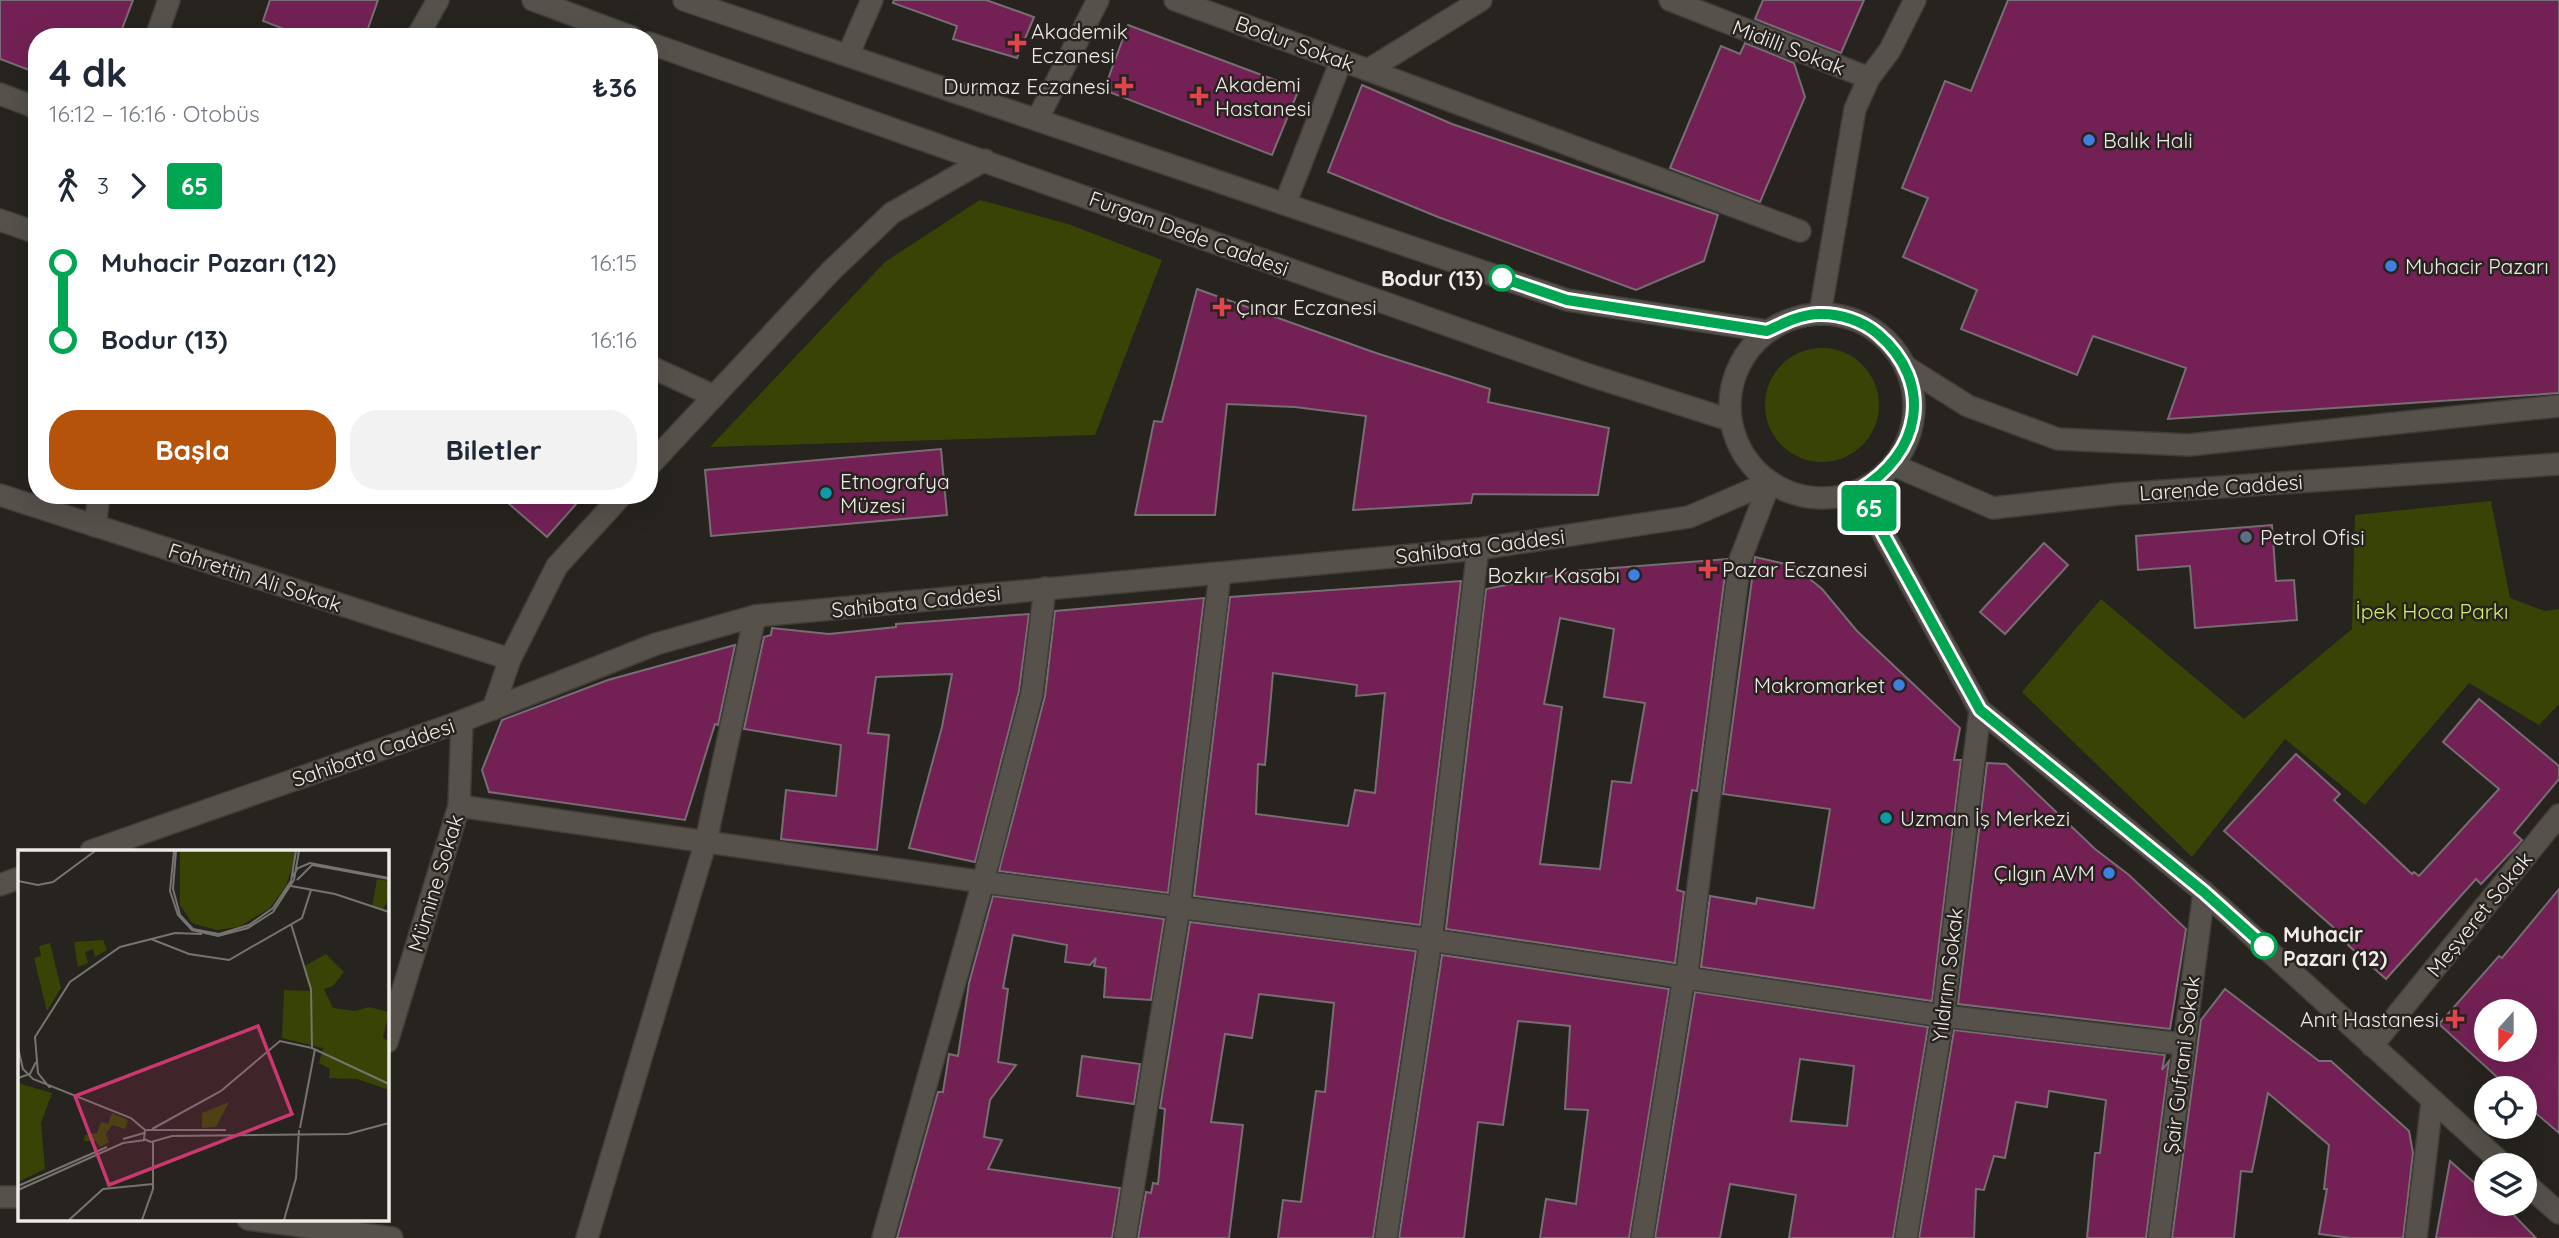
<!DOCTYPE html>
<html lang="tr">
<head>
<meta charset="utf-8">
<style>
	:root { --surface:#fff; --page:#f2f2f3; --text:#1f2937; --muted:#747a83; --accent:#b45309 }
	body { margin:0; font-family:Quicksand,sans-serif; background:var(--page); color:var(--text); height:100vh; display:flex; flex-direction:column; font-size:26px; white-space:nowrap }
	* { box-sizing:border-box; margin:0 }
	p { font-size:23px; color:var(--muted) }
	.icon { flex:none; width:38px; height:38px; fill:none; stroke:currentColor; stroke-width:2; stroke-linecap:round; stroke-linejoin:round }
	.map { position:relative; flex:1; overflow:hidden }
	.drawer { position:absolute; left:28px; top:28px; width:630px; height:476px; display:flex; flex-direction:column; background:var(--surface); border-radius:28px; box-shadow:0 7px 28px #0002 }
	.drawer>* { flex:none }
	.badge { padding:0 14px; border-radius:5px; font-size:24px; line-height:46px }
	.needle { width:46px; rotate:201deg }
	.buttons { position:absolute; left:2474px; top:999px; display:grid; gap:14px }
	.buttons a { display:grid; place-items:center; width:63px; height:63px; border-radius:50%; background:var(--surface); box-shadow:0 7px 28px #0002; font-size:35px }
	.map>.badge { position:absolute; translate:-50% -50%; box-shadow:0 0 0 4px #fff }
	.legs { display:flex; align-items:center; gap:10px; height:77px; padding:0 21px; font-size:23px }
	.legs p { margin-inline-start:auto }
	.headline { display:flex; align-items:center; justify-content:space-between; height:119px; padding:0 21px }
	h1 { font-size:38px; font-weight:700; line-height:52px }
	.action { display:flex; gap:14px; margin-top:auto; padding:14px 21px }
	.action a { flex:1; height:80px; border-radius:28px; background:var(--accent); color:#fff; font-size:28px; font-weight:700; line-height:80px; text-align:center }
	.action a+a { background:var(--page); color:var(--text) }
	ul { padding:0 21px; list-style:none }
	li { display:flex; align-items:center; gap:24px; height:77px; font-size:26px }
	li i { display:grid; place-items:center; width:10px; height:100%; margin:0 9px; background:currentColor }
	li i::after { content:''; width:18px; height:18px; margin:-9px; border:5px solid; border-radius:50%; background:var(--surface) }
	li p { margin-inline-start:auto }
	li:first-child i { background:linear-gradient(#0000 50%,currentColor 0) }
	li:last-child i { background:linear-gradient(currentColor 50%,#0000 0) }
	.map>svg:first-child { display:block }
</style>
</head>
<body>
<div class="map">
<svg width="2559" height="1238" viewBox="0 0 2559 1238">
	<rect width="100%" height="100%" fill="#27231e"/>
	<g fill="#394305">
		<polygon points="980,200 1068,224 1162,260 1095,435 710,447 885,262"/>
		<circle cx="1822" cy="405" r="57"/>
		<polygon points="2491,501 2510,598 2545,611 2559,609 2559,704 2539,725 2469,683 2365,805 2285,739 2192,857 2022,692 2101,599 2244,719 2352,629 2355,515"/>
	</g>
	<g fill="#732155" stroke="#766e72" stroke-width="2" fill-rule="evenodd">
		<polygon points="0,0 133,0 119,37 37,37 37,73 0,59"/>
		<polygon points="270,0 378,0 365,37 305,37 263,21"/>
		<polygon points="894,0 986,0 1034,17 1017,58 953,39 957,26 893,3"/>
		<polygon points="1763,0 1864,0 1841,53 1755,19"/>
		<polygon points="2008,0 2559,0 2559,393 2168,419 2186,368 2093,336 2077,375 1961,329 1977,290 1903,257 1928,198 1902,188 1945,81 1971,91"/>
		<polygon points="1128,25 1299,89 1272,155 1104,90"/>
		<polygon points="1745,43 1794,63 1805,97 1760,202 1670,168 1721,46 1740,54"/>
		<polygon points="1362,85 1452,124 1718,215 1704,261 1636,290 1438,217 1328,172"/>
		<polygon points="1197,289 1376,353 1490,389 1488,402 1609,428 1598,495 1473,494 1471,503 1353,510 1366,416 1295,407 1227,404 1215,515 1135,515 1154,421 1162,422"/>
		<polygon points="941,449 947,515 711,536 705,470"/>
		<polygon points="499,495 584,495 547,537"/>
		<polygon points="2272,525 2276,581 2294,580 2297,620 2195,628 2190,566 2138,570 2136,536"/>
		<polygon points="2044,543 2068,565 2005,634 1980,612"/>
		<polygon points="1755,557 1794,566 1822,589 1857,631 1960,728 1954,760 1961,760 1932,1001 1701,967 1710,896 1756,904 1757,898 1814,908 1830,809 1723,794"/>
		<path d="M1727 559 1697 791 1692 790 1677 890 1684 892 1675 963 1446 929 1486 589 1575 571ZM1560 618 1614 629 1604 697 1645 703 1631 783 1612 781 1600 869 1540 864 1562 707 1544 704Z"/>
		<path d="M1461 581 1420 925 1194 896 1230 597ZM1273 673 1357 685 1356 696 1385 693 1375 793 1355 790 1348 826 1256 814 1258 764 1265 765Z"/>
		<polygon points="1204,598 1168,893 999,871 1045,696 1055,611"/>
		<polygon points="1029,614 1019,691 975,862 909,848 942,727 952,674 876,677 868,733 889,735 877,850 781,839 786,790 836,796 841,745 744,729 764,637 771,635 772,628 829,634 896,627 896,624"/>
		<polygon points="735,645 718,725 715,724 685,820 489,792 482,770 502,720 608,680"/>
		<polygon points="2479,699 2559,766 2559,779 2514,833 2522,840 2516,847 2481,884 2476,879 2386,979 2348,945 2350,942 2224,831 2296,754 2340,794 2334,800 2412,874 2414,872 2419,876 2499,789 2443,742"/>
		<polygon points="1987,763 2006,764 2095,849 2129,875 2186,929 2170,1029 1958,1004"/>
		<path d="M2559 889V1133L2525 1104V1088H2509L2439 1024 2499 956 2502 958ZM2487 1012H2525V1050H2487Z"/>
		<polygon points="993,896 1164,919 1151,1000 1104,997 1106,968 1094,966 1096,958 1090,965 1065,962 1067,945 1013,935 1003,988 1008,989 998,1062 1016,1065 990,1100 984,1137 1002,1140 988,1169 1120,1188 1112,1238 897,1238 938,1092 943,1092 949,1054 958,1056 969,983"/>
		<polygon points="1190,922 1416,951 1373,1238 1278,1238 1283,1200 1301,1202 1316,1091 1325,1092 1334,1003 1259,994 1252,1038 1225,1034 1211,1122 1243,1125 1229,1238 1138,1238 1146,1192 1151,1193 1153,1183 1158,1184 1165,1109 1160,1108"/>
		<polygon points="1442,955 1669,989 1629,1238 1540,1238 1546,1199 1576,1204 1588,1110 1565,1109 1570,1026 1518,1021 1503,1125 1478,1122 1464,1238 1399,1238"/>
		<polygon points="2225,989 2319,1061 2331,1061 2409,1131 2413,1153 2403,1238 2351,1238 2319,1234 2327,1189 2324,1189 2329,1145 2268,1093 2252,1172 2241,1171 2234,1238 2172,1238 2201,1020"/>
		<path d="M1695 992 1928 1027 1893 1238H1789L1796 1195 1730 1184 1720 1238H1655ZM1800 1059 1854 1066 1847 1126 1791 1121Z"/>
		<polygon points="1954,1030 2165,1055 2162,1070 2169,1061 2146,1238 2087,1238 2095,1153 2100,1153 2106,1100 2049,1091 2047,1107 2016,1102 2005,1158 1994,1156 1984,1190 1976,1189 1974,1238 1919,1238"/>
		<polygon points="1082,1056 1140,1064 1134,1104 1077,1096"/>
		<polygon points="2450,1161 2487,1194 2487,1204 2503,1204 2536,1238 2436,1238"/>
	</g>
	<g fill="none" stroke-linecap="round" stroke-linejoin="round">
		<g stroke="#413d39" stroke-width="24">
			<g id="street">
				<polyline points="1175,0 1368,70 1481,0"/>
				<polyline points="1670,0 1869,78"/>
				<polyline points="156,37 169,0"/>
				<polyline points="417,37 438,0"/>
				<polyline points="848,55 872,0"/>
				<polyline points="1368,70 1800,231"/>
				<polyline points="0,94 37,108"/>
				<polyline points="1038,118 1098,0"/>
				<polyline points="1285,204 1341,61"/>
				<polyline points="0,220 37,233"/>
				<polyline points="649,366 714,396"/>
				<polyline points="649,466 831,271 892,213 985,160"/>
				<polyline points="0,495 510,659"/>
				<polyline points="95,526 99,495"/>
				<polyline points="493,709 510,659 557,566 622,495"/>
				<polyline points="459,806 983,882 1431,940 1943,1016 2182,1044"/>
				<polyline points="387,1042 459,806 462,721"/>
				<polyline points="2372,1046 2559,815"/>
				<polyline points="0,1197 19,1197"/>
				<polyline points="248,1219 392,1238"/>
				<polyline points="587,1238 706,841 755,616"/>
				<polyline points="883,1238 983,882 1032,693 1045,588"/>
				<polyline points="1125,1238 1179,908 1220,574"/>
				<polyline points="1386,1238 1431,940 1478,549"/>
				<polyline points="1642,1238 1682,989 1686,980 1740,560 1770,482"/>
				<polyline points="1906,1238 1943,1016 1980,710"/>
				<polyline points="2159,1238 2204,892"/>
				<polyline points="2416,1238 2432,1102"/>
			</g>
		</g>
		<g stroke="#413d39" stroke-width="24">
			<g id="secondary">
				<polyline points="533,0 632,37"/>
				<polyline points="684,0 1567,300 1767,331"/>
				<polyline points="649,43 1589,375 1730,420"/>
				<polyline points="1820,314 1855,109 1869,78 1890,50 1915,0"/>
				<circle cx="1822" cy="406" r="92"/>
				<polyline points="1906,367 1968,406 2058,439 2189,445 2559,406"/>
				<polyline points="1893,465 1993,508 2119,494 2559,464"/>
				<polyline points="1859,490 1980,710 2204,892 2505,1166"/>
				<polyline points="91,851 462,721 656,644 755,616 1478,549 1689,517 1770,482"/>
				<polyline points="0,885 19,878"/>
				<polyline points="2525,1183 2559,1213"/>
			</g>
		</g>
		<use href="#street" stroke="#56514b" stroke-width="21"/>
		<use href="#secondary" stroke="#56514b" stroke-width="21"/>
	</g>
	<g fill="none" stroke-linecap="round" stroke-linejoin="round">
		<g stroke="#fff" stroke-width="16">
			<path id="line-1" d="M1502 278 1567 300 1767 331C1784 323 1799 315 1818 314 1839 313 1863 321 1878 334 1935 383 1921 454 1859 490L1980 710 2204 892 2264 946"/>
		</g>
		<use href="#line-1" stroke="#00a651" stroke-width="10"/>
	</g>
	<g fill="#e0444e" stroke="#27231e" stroke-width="2.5">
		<path d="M1013.5 32.5h7v7h7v7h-7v7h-7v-7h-7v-7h7z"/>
		<path d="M1120.5 75.5h7v7h7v7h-7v7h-7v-7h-7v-7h7z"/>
		<path d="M1195.5 85.5h7v7h7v7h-7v7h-7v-7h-7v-7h7z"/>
		<path d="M1218.5 296.5h7v7h7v7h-7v7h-7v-7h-7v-7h7z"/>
		<path d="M1704.5 558.5h7v7h7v7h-7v7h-7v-7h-7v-7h7z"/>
		<path d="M2451.5 1008.5h7v7h7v7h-7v7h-7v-7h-7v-7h7z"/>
	</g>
	<g fill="#3f7fe0" stroke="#27231e" stroke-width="2.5">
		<circle cx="2089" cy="140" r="7"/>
		<circle cx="2391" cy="266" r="7"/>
		<circle cx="1634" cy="575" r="7"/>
		<circle cx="1899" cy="685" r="7"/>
		<circle cx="2109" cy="873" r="7"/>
	</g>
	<g fill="#fff" stroke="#00a651" stroke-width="3.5">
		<circle cx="1502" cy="278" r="12"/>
		<circle cx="2264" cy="946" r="12"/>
	</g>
	<g fill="#0f9aa8" stroke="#27231e" stroke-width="2.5">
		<circle cx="826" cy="493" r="7"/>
		<circle cx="1886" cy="818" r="7"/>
	</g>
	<circle fill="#5c6f8a" stroke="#27231e" stroke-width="2.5" cx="2246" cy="537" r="7"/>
	<g text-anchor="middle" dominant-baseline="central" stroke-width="5" stroke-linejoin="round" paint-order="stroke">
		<g font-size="21" fill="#eeebe8" stroke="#27231e" text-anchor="start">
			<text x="1031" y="31">Akademik<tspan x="1031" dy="24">Eczanesi</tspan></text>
			<text x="1215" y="84">Akademi<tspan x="1215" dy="24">Hastanesi</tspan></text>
			<text x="1110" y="86" text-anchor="end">Durmaz Eczanesi</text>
			<text x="2103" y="140">Balık Hali</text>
			<text x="2405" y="266">Muhacir Pazarı</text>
			<text x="1236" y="307">Çınar Eczanesi</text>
			<text x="840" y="481">Etnografya<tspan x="840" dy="24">Müzesi</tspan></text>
			<text x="2260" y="537">Petrol Ofisi</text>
			<text x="1722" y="569">Pazar Eczanesi</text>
			<text x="1620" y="575" text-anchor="end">Bozkır Kasabı</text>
			<text x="1885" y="685" text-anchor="end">Makromarket</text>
			<text x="1900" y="818">Uzman İş Merkezi</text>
			<text x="2095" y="873" text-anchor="end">Çılgın AVM</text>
			<text x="2439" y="1019" text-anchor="end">Anıt Hastanesi</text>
		</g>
		<g font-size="21" fill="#eeebe8" stroke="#27231e">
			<text transform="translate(1295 43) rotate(20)">Bodur Sokak</text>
			<text transform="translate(1789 47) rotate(21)">Midilli Sokak</text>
			<text transform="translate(1189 233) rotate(20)">Furgan Dede Caddesi</text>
			<text transform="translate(2221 487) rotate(-4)">Larende Caddesi</text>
			<text transform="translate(1480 546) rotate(-7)">Sahibata Caddesi</text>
			<text transform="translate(255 577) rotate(18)">Fahrettin Ali Sokak</text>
			<text transform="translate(916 601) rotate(-6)">Sahibata Caddesi</text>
			<text transform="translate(373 752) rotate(-19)">Sahibata Caddesi</text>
			<text transform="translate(435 883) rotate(-73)">Mümine Sokak</text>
			<text transform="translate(2479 914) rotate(-51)">Meşveret Sokak</text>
			<text transform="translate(1947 975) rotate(-83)">Yıldırım Sokak</text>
			<text transform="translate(2181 1065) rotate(-83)">Şair Gufrani Sokak</text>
		</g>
		<g font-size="21" font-weight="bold" fill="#eeebe8" stroke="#27231e" text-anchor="end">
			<text x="1483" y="278">Bodur (13)</text>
			<text x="2283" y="934" text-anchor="start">Muhacir<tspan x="2283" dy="24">Pazarı (12)</tspan></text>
		</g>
		<g font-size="21" fill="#d2ed6a" stroke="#27231e">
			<text x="2432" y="611">İpek Hoca Parkı</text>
		</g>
	</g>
	<g transform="translate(18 850)">
		<rect width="371" height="371" fill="#27231e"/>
		<path d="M162 1H276L277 8 268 36 252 58 221 77 198 80 174 73 162 55ZM359 29 371 31V49L365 59 354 58ZM85 90 89 100 77 107 75 99 67 102 70 113 60 117 56 92ZM32 93 43 138 29 161 16 108 23 106 21 96ZM308 104 326 122 315 136 306 139 315 158 337 161 351 157 371 162 365 188 371 191V240L339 229 311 228 312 219 301 213 305 198 264 188 266 140 292 141 285 117ZM0 233 34 243 23 273 27 319 0 332ZM211 252 198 277 184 278V263ZM94 263 110 270 107 279 94 275 88 284 91 292 82 297 78 291H66L67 285 79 283 83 272 90 274Z" fill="#394305"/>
		<path fill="none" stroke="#77736f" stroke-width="2" d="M156 1 152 41 160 65 174 80 200 86 230 78 255 62 276 30 281 1M158 1 155 39 162 65 175 79 201 84 231 75 255 58 273 31 278 1M274 27 280 18 292 13 371 28M279 30 294 15 371 29M0 31 20 35 35 32 77 1M273 36 317 44 371 62M273 74 293 139 294 198M133 89 171 104 211 110 284 68 293 40M0 198 5 219 15 229 113 268 127 280M0 228 12 224 18 212M32 238 20 223 17 187 52 132 102 97 157 83 184 84M282 278 297 199M134 279 203 241 262 191 294 198 371 234M127 280 126 289 133 292 154 286 330 284 371 273M127 280H208M105 289 126 283M0 336 89 297M0 340 105 293 127 290M51 370 85 339 135 334M124 370 135 339V292M266 370 278 328 281 280"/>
		<path fill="#c93870" fill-opacity="0.15" stroke="#c93870" stroke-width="3.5" d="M240 176 274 264 91 335 57 246Z"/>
		<rect width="371" height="371" fill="none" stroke="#eeebe8" stroke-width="3.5"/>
	</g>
</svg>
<div class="buttons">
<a><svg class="needle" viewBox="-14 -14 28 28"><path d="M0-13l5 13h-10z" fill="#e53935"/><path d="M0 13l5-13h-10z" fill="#747a83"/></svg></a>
<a><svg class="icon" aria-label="locate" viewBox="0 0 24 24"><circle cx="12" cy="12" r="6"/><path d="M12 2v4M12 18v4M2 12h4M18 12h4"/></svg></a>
<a><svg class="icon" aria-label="layers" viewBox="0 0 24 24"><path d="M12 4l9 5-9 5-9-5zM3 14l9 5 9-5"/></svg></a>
</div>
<b class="badge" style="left:1869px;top:508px;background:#00a651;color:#fff">65</b>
<section class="drawer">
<div class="headline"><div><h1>4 dk</h1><p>16:12 – 16:16 · Otobüs</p></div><b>₺36</b></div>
<div class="legs"><svg class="icon" aria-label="walk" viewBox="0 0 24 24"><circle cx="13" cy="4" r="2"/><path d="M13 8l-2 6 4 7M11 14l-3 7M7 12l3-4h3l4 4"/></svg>3<svg class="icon" aria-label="forward" viewBox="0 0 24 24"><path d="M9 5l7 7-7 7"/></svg><b class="badge" style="background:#00a651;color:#fff">65</b></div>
<ul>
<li><i style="color:#00a651"></i><b>Muhacir Pazarı (12)</b><p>16:15</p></li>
<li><i style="color:#00a651"></i><b>Bodur (13)</b><p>16:16</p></li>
</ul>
<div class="action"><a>Başla</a><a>Biletler</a></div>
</section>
</div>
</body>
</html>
